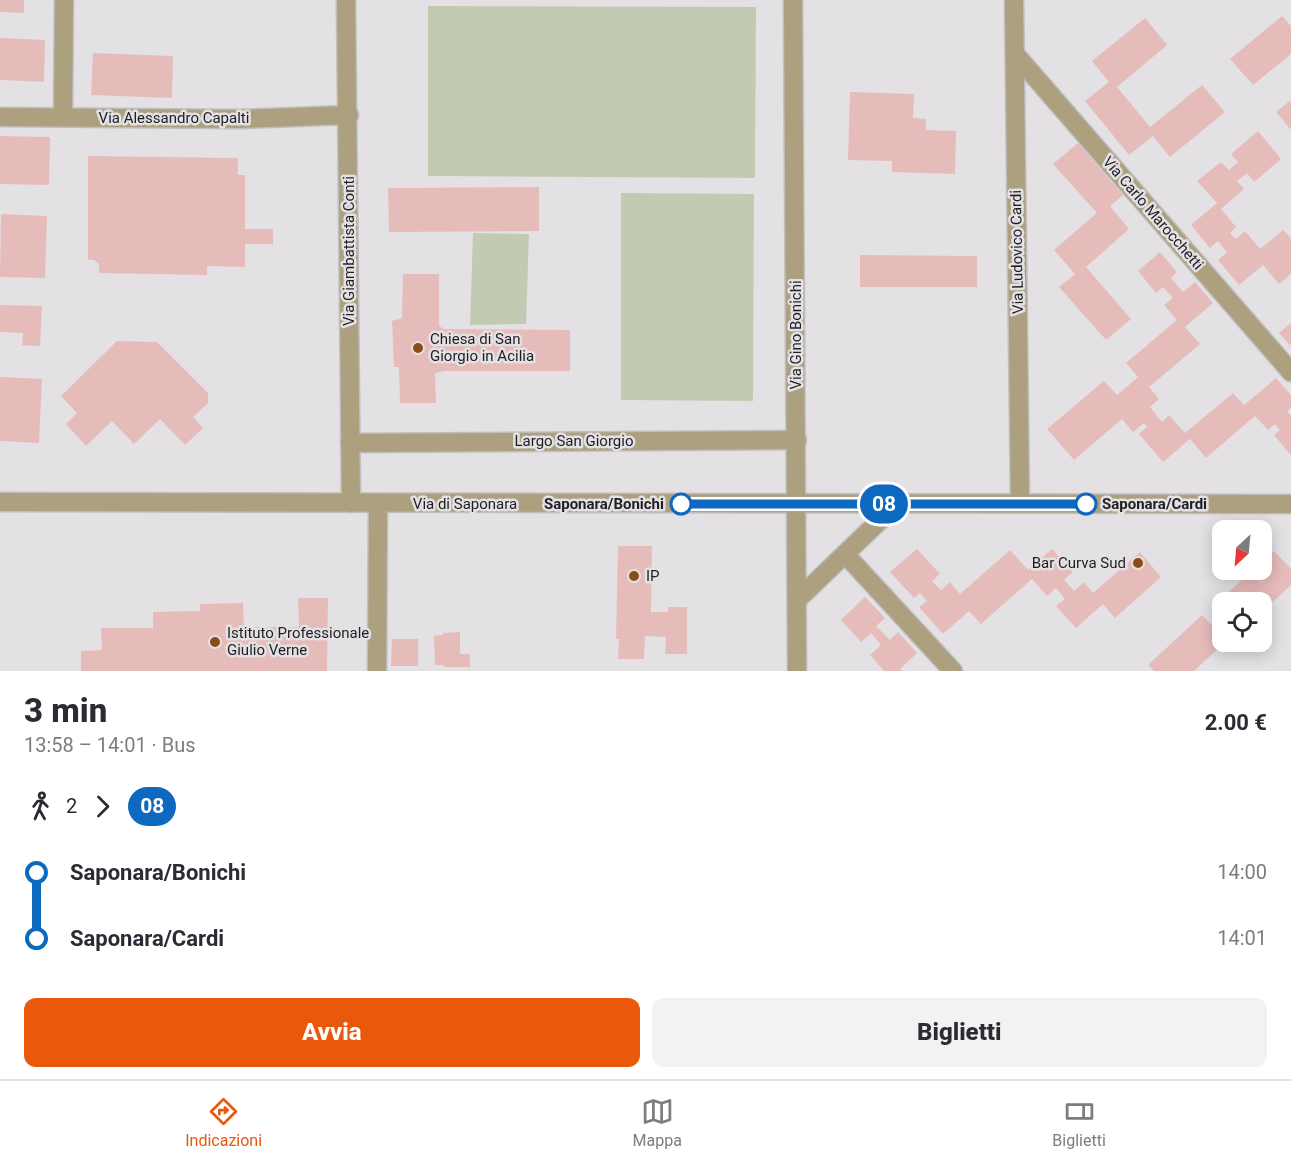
<!DOCTYPE html>
<html lang="it">
<head>
<meta charset="utf-8">
<style>
	:root { --surface:#fff; --page:#f2f2f3; --text:#2b2b33; --muted:#7c7c81; --line:#e1e1e2; --accent:#ea580c }
	body { margin:0; font-family:Roboto,sans-serif; background:var(--page); color:var(--text); height:100vh; display:flex; flex-direction:column; font-size:22px; white-space:nowrap }
	* { box-sizing:border-box; margin:0 }
	p { font-size:20px; color:var(--muted) }
	.icon { flex:none; width:33px; height:33px; fill:none; stroke:currentColor; stroke-width:2; stroke-linecap:round; stroke-linejoin:round }
	.map { position:relative; height:671px; overflow:hidden }
	.sheet { display:flex; flex-direction:column; background:var(--surface); flex:1 }
	.sheet>* { flex:none }
	.badge { padding:0 12px; border-radius:20px; font-size:21px; line-height:39px }
	.needle { width:39px; rotate:206deg }
	.tools { position:absolute; left:1212px; top:520px; display:grid; gap:12px }
	.tools a { display:grid; place-items:center; width:60px; height:60px; border-radius:12px; background:var(--surface); box-shadow:0 3px 15px #0003; font-size:30px }
	.map>.badge { position:absolute; translate:-50% -50%; box-shadow:0 0 0 3px #fff }
	.legs { display:flex; align-items:center; gap:9px; height:66px; padding:0 24px; font-size:20px }
	.legs p { margin-inline-start:auto }
	.summary { display:flex; align-items:center; justify-content:space-between; height:102px; padding:0 24px }
	h1 { font-size:33px; font-weight:800; line-height:45px }
	.button { display:flex; gap:12px; margin-top:auto; padding:12px 24px }
	.button a { flex:1; height:69px; border-radius:12px; background:var(--accent); color:#fff; font-size:24px; font-weight:800; line-height:69px; text-align:center }
	.button a+a { background:var(--page); color:var(--text) }
	ul { padding:0 24px; list-style:none }
	li { display:flex; align-items:center; gap:21px; height:66px; font-size:22px }
	li i { display:grid; place-items:center; width:9px; height:100%; margin:0 8px; background:currentColor }
	li i::after { content:''; width:15px; height:15px; margin:-8px; border:4px solid; border-radius:50%; background:var(--surface) }
	li p { margin-inline-start:auto }
	li:first-child i { background:linear-gradient(#0000 50%,currentColor 0) }
	li:last-child i { background:linear-gradient(currentColor 50%,#0000 0) }
	.dock { display:flex; justify-content:space-around; align-items:center; height:84px; border-top:2px solid var(--line); background:var(--surface); font-size:16px; color:var(--muted) }
	.dock a { display:grid; justify-items:center; gap:3px }
	.dock .selected { color:var(--accent) }
	.map>svg:first-child { display:block }
</style>
</head>
<body>
<div class="map">
<svg width="1291" height="671" viewBox="0 0 1291 671">
	<rect width="100%" height="100%" fill="#e4e1e5"/>
	<g fill="#c2cab2">
		<polygon points="428,6 756,7 755,178 428,176"/>
		<polygon points="621,193 754,194 753,401 621,400"/>
		<polygon points="473,233 529,234 526,324 470,325"/>
	</g>
	<g fill="#e6bcbb">
		<polygon points="0,0 24,0 24,13 0,12"/>
		<polygon points="1282,16 1291,26 1291,54 1253,85 1230,59"/>
		<polygon points="1145,18 1167,45 1117,87 1150,127 1202,85 1225,112 1170,157 1153,136 1129,155 1085,101 1109,82 1092,61"/>
		<polygon points="0,38 45,40 44,82 0,80"/>
		<polygon points="93,53 173,56 172,98 91,95"/>
		<polygon points="850,92 914,94 913,118 926,119 926,130 956,131 955,174 892,172 892,161 848,160"/>
		<polygon points="1291,100 1291,130 1276,112"/>
		<polygon points="1258,131 1281,159 1254,182 1247,173 1237,181 1244,189 1221,209 1236,227 1230,233 1236,239 1245,231 1260,249 1283,230 1291,238 1291,274 1279,284 1263,265 1239,285 1218,260 1227,252 1218,241 1210,248 1191,225 1217,203 1197,181 1221,162 1229,170 1238,162 1231,154"/>
		<polygon points="0,136 50,137 49,185 0,184"/>
		<polygon points="1078,143 1123,195 1110,206 1129,229 1086,267 1131,319 1106,340 1059,287 1075,274 1054,250 1097,213 1053,164"/>
		<polygon points="88,156 238,158 238,175 245,175 245,229 273,229 273,244 245,244 245,267 207,266 207,275 99,273 99,264 94,260 88,260"/>
		<polygon points="539,187 539,231 389,232 388,188"/>
		<polygon points="1,214 47,216 45,278 0,277"/>
		<polygon points="1160,252 1177,272 1171,278 1183,292 1195,282 1213,303 1185,327 1200,344 1149,387 1159,399 1150,407 1162,422 1169,415 1185,433 1233,393 1244,405 1276,378 1291,395 1291,408 1287,411 1291,416 1291,455 1274,435 1280,430 1275,424 1268,430 1255,416 1206,458 1190,439 1163,462 1139,434 1147,427 1144,423 1133,432 1122,419 1074,460 1047,429 1104,381 1117,395 1138,377 1126,363 1177,320 1164,305 1173,298 1163,287 1156,293 1138,271"/>
		<polygon points="860,255 977,256 977,287 860,287"/>
		<polygon points="403,274 439,274 439,326 444,329 570,330 570,371 444,371 435,373 436,403 400,403 399,367 394,367 392,321 402,318"/>
		<polygon points="0,305 42,306 40,346 22,345 23,333 0,332"/>
		<polygon points="1291,323 1291,346 1279,333"/>
		<polygon points="117,341 157,342 208,393 208,403 193,417 203,428 185,445 160,419 134,444 112,421 86,446 66,424 77,413 61,396"/>
		<polygon points="0,377 42,379 39,443 0,441"/>
		<polygon points="618,546 652,546 651,612 668,612 668,607 687,607 687,654 665,654 666,637 645,636 644,659 618,659 619,639 616,639"/>
		<polygon points="917,549 940,574 932,581 941,590 950,582 960,594 1010,550 1028,570 1052,549 1073,572 1064,580 1074,591 1084,582 1093,593 1140,552 1161,577 1115,618 1103,604 1076,628 1056,606 1065,599 1056,588 1047,596 1032,579 981,624 969,611 943,634 919,607 927,601 920,593 914,598 890,572"/>
		<polygon points="1274,551 1291,569 1291,585 1262,612 1262,603 1227,603 1222,598 1253,570 1262,570 1262,562"/>
		<polygon points="865,597 885,618 876,626 890,640 898,632 917,653 900,669 902,671 884,671 870,655 881,645 871,633 861,642 841,620"/>
		<polygon points="298,598 328,598 327,671 81,671 81,651 102,650 101,628 153,628 153,612 200,611 200,604 243,603 244,633 250,633 250,627 299,627"/>
		<polygon points="1202,615 1222,636 1222,642 1225,642 1194,671 1154,671 1148,665"/>
		<polygon points="460,632 460,654 470,654 470,667 444,667 443,665 435,665 434,636 443,635 443,633"/>
		<polygon points="392,639 418,639 418,666 391,666"/>
	</g>
	<g fill="none" stroke-linecap="round" stroke-linejoin="round">
		<g stroke="#c1bec2" stroke-width="21">
			<g id="minor">
				<polyline points="346,0 351,503"/>
				<polyline points="793,0 797,671"/>
				<polyline points="1014,0 1020,503"/>
				<polyline points="1015,54 1291,372"/>
				<polyline points="0,117 240,119 349,115"/>
				<polyline points="63,117 64,0"/>
				<polyline points="350,443 797,440"/>
				<polyline points="0,502 1291,504"/>
				<polyline points="845,554 953,671"/>
				<polyline points="797,600 897,504"/>
				<polyline points="377,671 378,503"/>
			</g>
		</g>
		<use href="#minor" stroke="#aca07f" stroke-width="18"/>
	</g>
	<g fill="none" stroke-linecap="round" stroke-linejoin="round">
		<g stroke="#fff" stroke-width="14">
			<polyline id="line-1" points="681,504 1086,504"/>
		</g>
		<use href="#line-1" stroke="#0c69bf" stroke-width="9"/>
	</g>
	<g fill="#8d4c17" stroke="#e4e1e5" stroke-width="2">
		<circle cx="418" cy="348" r="6"/>
		<circle cx="1138" cy="563" r="6"/>
		<circle cx="634" cy="576" r="6"/>
		<circle cx="215" cy="642" r="6"/>
	</g>
	<g fill="#fff" stroke="#0c69bf" stroke-width="3">
		<circle cx="681" cy="504" r="10"/>
		<circle cx="1086" cy="504" r="10"/>
	</g>
	<g text-anchor="middle" dominant-baseline="central" stroke-width="5" stroke-linejoin="round" paint-order="stroke">
		<g font-size="15" fill="#1f1e20" stroke="#e4e1e5">
			<text x="174" y="118">Via Alessandro Capalti</text>
			<text transform="translate(1153 213) rotate(49)">Via Carlo Marocchetti</text>
			<text transform="translate(349 251) rotate(-90)">Via Giambattista Conti</text>
			<text transform="translate(1017 252) rotate(-91)">Via Ludovico Cardi</text>
			<text transform="translate(796 335) rotate(-90)">Via Gino Bonichi</text>
			<text x="574" y="441">Largo San Giorgio</text>
			<text x="465" y="504">Via di Saponara</text>
		</g>
		<g font-size="15" fill="#1f1e20" stroke="#e4e1e5" text-anchor="start">
			<text x="430" y="339">Chiesa di San<tspan x="430" dy="17">Giorgio in Acilia</tspan></text>
			<text x="1126" y="563" text-anchor="end">Bar Curva Sud</text>
			<text x="646" y="576">IP</text>
			<text x="227" y="633">Istituto Professionale<tspan x="227" dy="17">Giulio Verne</tspan></text>
		</g>
		<g font-size="15" font-weight="bold" fill="#1f1e20" stroke="#e4e1e5" text-anchor="end">
			<text x="664" y="504">Saponara/Bonichi</text>
			<text x="1102" y="504" text-anchor="start">Saponara/Cardi</text>
		</g>
	</g>
</svg>
<div class="tools">
<a><svg class="needle" viewBox="-14 -14 28 28"><path d="M0-13l5 13h-10z" fill="#e53935"/><path d="M0 13l5-13h-10z" fill="#7c7c81"/></svg></a>
<a><svg class="icon" aria-label="locate" viewBox="0 0 24 24"><circle cx="12" cy="12" r="6"/><path d="M12 2v4M12 18v4M2 12h4M18 12h4"/></svg></a>
</div>
<b class="badge" style="left:884px;top:504px;background:#0c69bf;color:#fff">08</b>
</div>
<section class="sheet">
<div class="summary"><div><h1>3 min</h1><p>13:58 – 14:01 · Bus</p></div><b>2.00 €</b></div>
<div class="legs"><svg class="icon" aria-label="walk" viewBox="0 0 24 24"><circle cx="13" cy="4" r="2"/><path d="M13 8l-2 6 4 7M11 14l-3 7M7 12l3-4h3l4 4"/></svg>2<svg class="icon" aria-label="forward" viewBox="0 0 24 24"><path d="M9 5l7 7-7 7"/></svg><b class="badge" style="background:#0c69bf;color:#fff">08</b></div>
<ul>
<li><i style="color:#0c69bf"></i><b>Saponara/Bonichi</b><p>14:00</p></li>
<li><i style="color:#0c69bf"></i><b>Saponara/Cardi</b><p>14:01</p></li>
</ul>
<div class="button"><a>Avvia</a><a>Biglietti</a></div>
</section>
<nav class="dock">
<a class="selected"><svg class="icon" aria-label="directions" viewBox="0 0 24 24"><path d="M12 3l9 9-9 9-9-9zM9 14v-3h6M13 9l2 2-2 2"/></svg>Indicazioni</a>
<a><svg class="icon" aria-label="map" viewBox="0 0 24 24"><path d="M3 6l6-2 6 2 6-2v14l-6 2-6-2-6 2zM9 4v14M15 6v14"/></svg>Mappa</a>
<a><svg class="icon" aria-label="tickets" viewBox="0 0 24 24"><path d="M3 7h18v10H3zM15 7v10"/></svg>Biglietti</a>
</nav>
</body>
</html>
